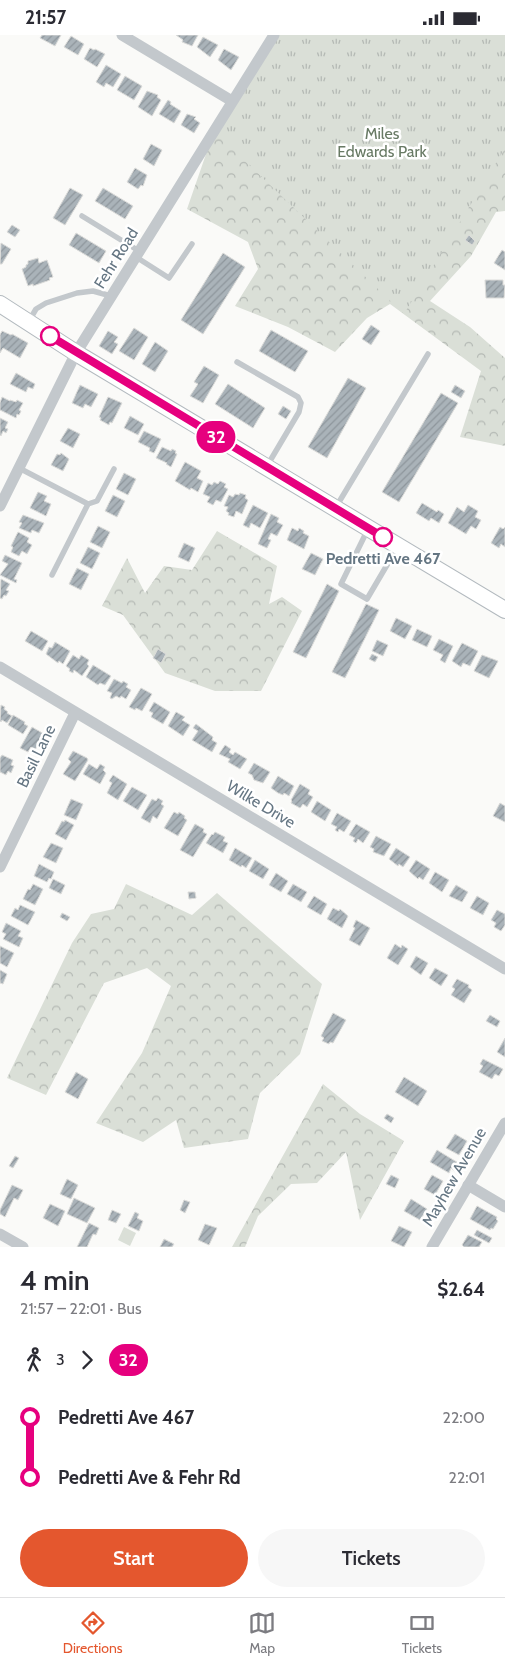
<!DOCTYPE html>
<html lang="en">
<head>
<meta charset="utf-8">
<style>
	:root { --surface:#fff; --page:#f7f7f7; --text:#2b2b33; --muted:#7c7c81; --line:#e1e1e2; --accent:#e4572e }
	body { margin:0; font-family:Cabin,sans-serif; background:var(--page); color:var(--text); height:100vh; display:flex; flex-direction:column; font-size:19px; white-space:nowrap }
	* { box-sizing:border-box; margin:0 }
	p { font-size:16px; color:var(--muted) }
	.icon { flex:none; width:28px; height:28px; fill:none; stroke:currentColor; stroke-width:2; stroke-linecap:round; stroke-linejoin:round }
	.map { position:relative; height:1212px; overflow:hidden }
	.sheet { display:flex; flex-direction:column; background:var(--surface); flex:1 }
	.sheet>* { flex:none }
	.badge { padding:0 10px; border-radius:16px; font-size:18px; line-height:32px }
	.map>.badge { position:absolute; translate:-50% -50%; box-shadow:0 0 0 2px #fff }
	.legs { display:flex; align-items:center; gap:8px; height:55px; padding:0 20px; font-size:16px }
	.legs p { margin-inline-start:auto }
	.summary { display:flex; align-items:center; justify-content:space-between; height:85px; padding:0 20px }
	h1 { font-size:28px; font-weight:600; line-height:38px }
	.action { display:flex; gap:10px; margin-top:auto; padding:10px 20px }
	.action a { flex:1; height:58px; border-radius:30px; background:var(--accent); color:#fff; font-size:20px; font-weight:600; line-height:58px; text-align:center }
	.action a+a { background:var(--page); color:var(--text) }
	ul { padding:0 20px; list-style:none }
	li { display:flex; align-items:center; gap:18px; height:60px; font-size:19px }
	li i { display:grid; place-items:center; width:8px; height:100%; margin:0 6px; background:currentColor }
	li i::after { content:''; width:12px; height:12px; margin:-6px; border:4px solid; border-radius:50%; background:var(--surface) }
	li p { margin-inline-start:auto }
	li:first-child i { background:linear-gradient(#0000 50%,currentColor 0) }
	li:last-child i { background:linear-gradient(currentColor 50%,#0000 0) }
	.status { display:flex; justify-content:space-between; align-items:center; height:35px; padding:0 25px; background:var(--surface); direction:ltr }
	.status svg { height:14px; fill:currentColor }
	.dock { display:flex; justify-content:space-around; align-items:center; height:70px; border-top:1px solid var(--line); background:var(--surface); font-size:14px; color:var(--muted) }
	.dock a { display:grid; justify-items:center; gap:2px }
	.dock .active { color:var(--accent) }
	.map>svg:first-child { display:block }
</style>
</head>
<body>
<div class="status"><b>21:57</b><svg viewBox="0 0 49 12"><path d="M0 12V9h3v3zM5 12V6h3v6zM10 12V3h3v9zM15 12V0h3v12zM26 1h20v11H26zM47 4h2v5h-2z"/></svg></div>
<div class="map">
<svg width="505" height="1212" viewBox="0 0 505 1212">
	<defs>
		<pattern id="forest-crowns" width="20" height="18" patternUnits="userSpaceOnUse" patternTransform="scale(1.25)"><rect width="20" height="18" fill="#dadfd7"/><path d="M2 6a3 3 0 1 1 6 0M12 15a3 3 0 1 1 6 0" fill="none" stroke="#b4b9b4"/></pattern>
		<pattern id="park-tufts" width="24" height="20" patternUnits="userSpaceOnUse" patternTransform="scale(1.25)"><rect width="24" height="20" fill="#dadfd7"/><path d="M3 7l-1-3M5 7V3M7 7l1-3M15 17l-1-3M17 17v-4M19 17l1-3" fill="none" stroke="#b4b9b4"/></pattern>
		<pattern id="building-hatch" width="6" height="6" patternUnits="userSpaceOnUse" patternTransform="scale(1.25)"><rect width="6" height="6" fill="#aab3b9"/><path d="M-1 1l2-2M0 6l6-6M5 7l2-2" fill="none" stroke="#8e969c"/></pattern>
	</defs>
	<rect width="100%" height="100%" fill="#fafaf8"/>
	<polygon fill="#dadfd7" points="124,1192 136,1198 130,1211 118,1205"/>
	<g fill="url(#forest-crowns)">
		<polygon points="505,0 505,176 496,177 471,221 430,266 470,292 505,323 505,411 460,402 481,336 390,269 367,283 335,317 288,292 235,271 258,234 248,207 187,174 214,96"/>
		<polygon points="217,496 277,531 269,569 282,562 302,576 261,656 215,656 165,638 123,580 102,571 127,523 145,558 164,531 192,535"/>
		<polygon points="126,849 192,880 217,858 322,949 300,1019 260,1058 248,1104 184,1113 176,1085 143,1107 96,1088 142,1018 171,951 147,933 104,948 46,1060 7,1043 72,908 91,879 114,874"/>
		<polygon points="323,1049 360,1079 404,1106 360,1185 346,1117 317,1148 291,1149 258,1181 245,1212 232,1212"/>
	</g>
	<polygon fill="url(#park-tufts)" points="274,0 505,0 505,113 404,279 214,96"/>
	<g fill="url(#building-hatch)" stroke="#dcdcda">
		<polygon points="42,0 61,0 55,11 40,3"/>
		<polygon points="176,0 198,0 192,11 182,7 183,5"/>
		<polygon points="71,1 84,9 78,20 64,12"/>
		<polygon points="203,2 218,10 210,22 197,12"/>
		<polygon points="90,13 94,15 95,14 105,19 97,32 84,24"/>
		<polygon points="224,14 239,22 231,35 218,25"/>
		<polygon points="106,30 121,39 113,52 106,48 104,52 96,47"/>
		<polygon points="125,41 142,51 134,65 117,55"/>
		<polygon points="147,56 158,60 157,62 161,65 152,81 138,72"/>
		<polygon points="168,65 171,67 170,69 181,76 174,88 159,79"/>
		<polygon points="187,79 196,82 194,84 200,88 194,98 181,90"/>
		<polygon points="151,109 162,115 154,131 143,124"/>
		<polygon points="135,133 147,140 143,151 141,150 138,154 127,147"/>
		<polygon points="70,153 83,160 65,190 53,183"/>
		<polygon points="103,153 133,171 125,184 95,166"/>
		<polygon points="12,190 20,195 15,202 7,197"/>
		<polygon points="76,198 106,216 99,228 69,210"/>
		<polygon points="469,200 475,206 472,210 465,205"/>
		<polygon points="1,208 11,214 2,229 0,229"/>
		<polygon points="502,215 505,217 505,235 494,228"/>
		<polygon points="223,218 245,232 203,299 181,285"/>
		<polygon points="38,223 39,228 47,225 53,242 49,243 50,245 33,251 33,249 28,251 22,234 26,232 26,230 28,229 28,226"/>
		<polygon points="485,245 503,245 503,250 505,250 504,263 486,263"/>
		<polygon points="371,290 380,296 371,310 362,304"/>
		<polygon points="134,293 148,302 134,325 119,316"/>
		<polygon points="271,295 308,316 295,337 259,316"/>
		<polygon points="2,296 11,300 12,299 28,308 20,323 3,313 0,318 0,300"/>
		<polygon points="108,296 118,302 114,307 118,309 112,319 99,311"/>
		<polygon points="155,307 168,316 155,337 142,329"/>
		<polygon points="204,331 219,340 203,368 190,361 198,349 194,347"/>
		<polygon points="16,338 35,349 33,354 28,352 26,357 10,349"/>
		<polygon points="348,343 366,353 327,423 308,412"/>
		<polygon points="228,349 265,373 253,393 215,369"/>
		<polygon points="80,350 98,359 91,372 85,369 83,373 72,368"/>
		<polygon points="455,350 465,356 461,363 451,357"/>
		<polygon points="441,358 458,368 399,467 382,457"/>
		<polygon points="2,362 10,366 10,365 16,367 17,365 23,368 19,375 21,376 19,380 17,379 16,383 0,375 0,368"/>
		<polygon points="108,362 122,368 112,388 110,387 109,390 100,385 101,383 99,382"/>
		<polygon points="283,371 291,376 286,384 278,379"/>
		<polygon points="130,381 144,389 138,400 124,393"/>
		<polygon points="0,383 8,387 5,393 8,394 6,398 3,396 1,401 0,400"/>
		<polygon points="68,393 80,399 73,413 60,406"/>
		<polygon points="144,396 161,404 154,418 149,416 150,413 138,407"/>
		<polygon points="162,412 171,416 172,414 176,416 175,418 177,419 171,432 166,429 167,428 156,423"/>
		<polygon points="61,418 69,424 63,436 51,430 57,419 60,420"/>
		<polygon points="185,427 201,436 197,443 203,446 198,457 191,453 190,455 175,446"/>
		<polygon points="124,438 136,444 128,460 116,454"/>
		<polygon points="220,446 226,449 224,452 228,454 221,467 216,465 213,470 207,467 210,462 203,459 208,448 212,450 214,447 218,449"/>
		<polygon points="38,457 47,461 44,466 51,469 46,481 30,473"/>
		<polygon points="240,458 246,460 245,463 248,465 242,479 236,476 234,482 228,480 229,478 226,476 228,472 224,471 229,460 233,462 235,459 239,460"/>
		<polygon points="113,460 125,466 117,482 105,476"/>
		<polygon points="422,468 437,477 438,475 444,479 439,488 431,483 429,486 416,478"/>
		<polygon points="253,470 268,478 260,493 251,488 249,493 243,490"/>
		<polygon points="468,470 478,476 475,482 481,485 476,494 471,491 466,499 448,488 457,472 464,477"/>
		<polygon points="271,479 279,483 277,487 283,490 277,501 271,498 268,504 271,505 267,513 258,509"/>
		<polygon points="23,480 44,488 39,498 32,495 31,498 19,493 22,488 19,487"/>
		<polygon points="98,491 110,497 102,513 90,507"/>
		<polygon points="500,492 503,494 505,492 505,512 501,509 499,513 491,508"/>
		<polygon points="292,493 298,496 299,493 304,496 303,498 309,501 304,514 287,505"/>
		<polygon points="18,497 29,503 27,507 32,510 27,519 22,516 19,521 11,517 13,512 11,511"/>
		<polygon points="184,508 195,513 189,527 178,522"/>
		<polygon points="88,512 100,518 92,534 80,528"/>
		<polygon points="311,518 323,524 315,540 302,534"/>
		<polygon points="5,520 22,528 14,544 17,545 16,548 0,540 8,529 2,526"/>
		<polygon points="77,533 89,539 81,555 69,549"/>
		<polygon points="1,544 10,549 6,555 9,556 6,561 4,560 2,564 0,563"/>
		<polygon points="327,549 339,556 306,623 293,617"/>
		<polygon points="366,569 379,575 345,643 332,637"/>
		<polygon points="396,583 412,591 405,604 390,596"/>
		<polygon points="417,594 432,601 427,612 412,605"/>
		<polygon points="31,596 48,606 42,616 25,606"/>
		<polygon points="439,604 453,611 445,628 440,625 443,620 433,615"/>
		<polygon points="377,605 388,610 383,621 372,616"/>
		<polygon points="55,607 70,616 63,629 59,626 58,628 46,619 49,612 52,613"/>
		<polygon points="462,608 478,616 470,631 463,628 461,632 452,626"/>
		<polygon points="158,614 166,619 161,628 153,623"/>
		<polygon points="372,619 378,622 375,627 369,624"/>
		<polygon points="73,620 79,624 81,620 89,625 87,629 89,631 82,641 74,635 73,638 69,636 70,634 66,631"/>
		<polygon points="482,620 498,626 489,643 474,636"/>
		<polygon points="93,630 111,641 105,650 100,648 98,650 86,642"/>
		<polygon points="114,644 122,648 123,646 128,649 126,652 131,655 126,664 121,661 120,663 116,661 112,664 110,663 112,658 107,656"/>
		<polygon points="141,653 152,659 142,676 136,673 135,675 129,672"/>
		<polygon points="154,667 170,677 163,689 151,682 153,678 149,676"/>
		<polygon points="1,670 5,672 4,674 8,677 7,678 12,681 7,688 2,685 1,687 0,686"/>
		<polygon points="176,677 185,682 182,685 190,690 183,701 168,691"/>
		<polygon points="13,680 25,687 24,689 28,691 23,699 8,690"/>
		<polygon points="196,689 213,702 212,705 217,708 212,717 192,705 198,696 193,693"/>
		<polygon points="32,692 44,699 35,715 31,712 28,717 20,713"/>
		<polygon points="225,710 231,714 229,717 233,720 235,717 247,724 240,734 228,727 230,724 219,719"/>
		<polygon points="73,716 87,723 88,725 75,746 63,739 71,727 68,724"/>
		<polygon points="2,720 13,725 11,730 14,731 11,738 8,736 6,740 0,737 0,723"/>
		<polygon points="254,728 270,737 263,748 254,745 252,740 248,738"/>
		<polygon points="89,729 97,734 100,729 105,732 103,735 106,738 100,749 83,739"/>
		<polygon points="113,740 127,749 118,765 107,758 112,748 109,746"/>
		<polygon points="278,741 294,751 289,761 284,758 283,760 278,758 271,753"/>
		<polygon points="300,749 310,755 308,759 313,762 307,772 303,769 300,773 291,768 292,766 291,765"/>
		<polygon points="132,752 147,760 138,775 123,766"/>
		<polygon points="158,763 163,766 161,769 164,771 157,784 153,781 150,788 141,783 152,764 156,766"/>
		<polygon points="71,764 83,769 76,785 64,780"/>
		<polygon points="317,766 331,775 325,786 311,777"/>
		<polygon points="500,768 505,771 505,787 493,781"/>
		<polygon points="174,777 178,779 179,777 185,781 184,783 187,785 178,801 164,793"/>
		<polygon points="337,778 351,786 344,797 339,794 338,797 335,795 337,792 331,789"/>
		<polygon points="65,785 74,790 66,805 55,799 62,786 64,787"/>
		<polygon points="195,789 204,794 203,797 207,799 193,822 180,815"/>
		<polygon points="356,789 370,797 363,808 358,804 356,808 353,806 355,803 349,800"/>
		<polygon points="215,797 225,802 223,806 228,808 223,818 206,808 212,799 213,800"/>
		<polygon points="376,801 391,809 384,821 373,817 374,814 370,812"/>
		<polygon points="51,808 63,813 56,828 43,822"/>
		<polygon points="235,813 252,823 246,833 242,830 241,832 229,825"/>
		<polygon points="396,813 410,822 403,832 399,829 398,831 389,824"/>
		<polygon points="255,825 269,834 263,844 249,836"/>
		<polygon points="416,825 430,834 423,845 419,842 418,844 409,836"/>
		<polygon points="39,829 54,837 51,844 49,843 47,847 34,841"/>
		<polygon points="435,837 449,845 442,857 429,848"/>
		<polygon points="276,838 288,846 281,857 269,850"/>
		<polygon points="53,844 65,850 61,859 49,853"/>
		<polygon points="33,849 43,854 35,870 23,864 28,854 30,855"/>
		<polygon points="293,849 307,857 301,867 287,859"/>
		<polygon points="456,850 468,857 462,867 449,861"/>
		<polygon points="188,857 195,857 196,863 189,864"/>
		<polygon points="314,861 327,869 321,880 307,872"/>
		<polygon points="477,861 489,868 483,880 470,873"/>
		<polygon points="20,870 35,877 28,890 11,881 15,873 18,875"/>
		<polygon points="333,873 339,876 340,874 348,881 342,893 327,884"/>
		<polygon points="497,875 505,879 505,890 501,896 494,892 496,888 491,885"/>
		<polygon points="62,878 70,882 67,886 60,882"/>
		<polygon points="356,885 370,893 360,911 349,905 355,893 353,892"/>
		<polygon points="6,888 21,896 18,901 23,903 19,912 3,904 6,899 2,897"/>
		<polygon points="395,909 401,913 402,910 408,914 398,930 387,923"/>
		<polygon points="0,911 14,918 7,932 0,928"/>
		<polygon points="416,921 428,928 421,940 410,932"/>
		<polygon points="435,933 448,940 441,951 429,943"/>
		<polygon points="0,935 7,939 3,949 0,948"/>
		<polygon points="457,944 469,950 468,952 472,955 464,968 451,960 455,954 452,952"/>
		<polygon points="333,978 346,985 333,1008 330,1007 329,1009 322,1006 324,1003 321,1001"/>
		<polygon points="490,980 500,986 497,992 486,986"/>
		<polygon points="505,1003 505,1022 497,1017"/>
		<polygon points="483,1024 503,1034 499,1041 495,1039 492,1044 479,1037 483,1031 480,1029"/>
		<polygon points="76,1037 88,1044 78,1064 65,1057"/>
		<polygon points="404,1042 427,1056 418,1071 395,1057"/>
		<polygon points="387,1079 394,1083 391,1088 384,1083"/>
		<polygon points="455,1099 467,1106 459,1120 446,1113"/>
		<polygon points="437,1115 460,1129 455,1136 451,1133 449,1138 430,1127"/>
		<polygon points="15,1121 19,1123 13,1133 9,1131"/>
		<polygon points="391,1140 399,1144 395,1153 386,1149"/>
		<polygon points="432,1140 443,1146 435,1160 424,1154"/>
		<polygon points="67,1144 78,1150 71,1164 60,1159"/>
		<polygon points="12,1150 23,1155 18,1165 14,1163 5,1182 0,1179 0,1175"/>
		<polygon points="74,1163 95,1173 87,1188 67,1179"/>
		<polygon points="411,1164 427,1174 420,1185 404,1176"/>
		<polygon points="184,1165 190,1167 185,1178 180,1175"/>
		<polygon points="50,1169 65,1176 58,1191 43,1183"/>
		<polygon points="477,1171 497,1182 496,1184 498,1186 493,1194 491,1193 490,1195 470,1184"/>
		<polygon points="112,1175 121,1179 116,1188 108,1185"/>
		<polygon points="135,1177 139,1179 137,1183 143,1186 139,1196 128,1191"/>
		<polygon points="89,1188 99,1193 96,1200 93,1199 87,1212 77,1212"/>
		<polygon points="205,1189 217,1193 209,1210 198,1205"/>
		<polygon points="399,1191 412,1197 404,1212 391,1206"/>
		<polygon points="477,1195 492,1203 489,1208 474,1200"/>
		<polygon points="468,1200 482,1207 479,1212 464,1212 462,1210"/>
		<polygon points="164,1204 174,1209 172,1212 160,1212"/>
	</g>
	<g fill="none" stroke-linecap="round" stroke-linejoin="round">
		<g stroke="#b3babf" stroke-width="18">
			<polyline id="secondary" points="0,269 76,318 505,575"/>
		</g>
		<g stroke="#c3c8cc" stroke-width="5.5">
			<polyline points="82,181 139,216"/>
			<polyline points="136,222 169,243 192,209"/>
			<polyline points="29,286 36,274 46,268 77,258 93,256 111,261"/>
			<polyline points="237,327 298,362 301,368 299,377 267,431"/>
			<polyline points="19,433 88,469"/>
			<polyline points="336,472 428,319"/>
			<polyline points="368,494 341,549 367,564 397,513"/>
			<polyline points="52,540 88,469 97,466 114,434"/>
		</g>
		<g stroke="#c3c8cc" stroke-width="11">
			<polyline points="122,0 232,66"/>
			<polyline points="0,471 76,318 274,0"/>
			<polyline points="0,632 505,934"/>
			<polyline points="0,832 75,678"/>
			<polyline points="468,1150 505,1172"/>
			<polyline points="0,1199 23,1212"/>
			<polyline points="432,1212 505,1088"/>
		</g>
		<use href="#secondary" stroke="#fff" stroke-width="16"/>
	</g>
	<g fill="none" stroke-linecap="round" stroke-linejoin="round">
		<g stroke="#fff" stroke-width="11">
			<polyline id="line-1" points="50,301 383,502"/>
		</g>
		<use href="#line-1" stroke="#e6007e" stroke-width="8"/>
	</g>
	<g fill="#fff" stroke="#e6007e" stroke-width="2.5">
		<circle cx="50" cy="301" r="9"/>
		<circle cx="383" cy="502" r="9"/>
	</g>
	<g text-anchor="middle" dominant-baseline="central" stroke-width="5" stroke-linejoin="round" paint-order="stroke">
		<g font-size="16" fill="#687a64" stroke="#fff">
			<text x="382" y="98">Miles<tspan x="382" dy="18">Edwards Park</tspan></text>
		</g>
		<g font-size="16" fill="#657683" stroke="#fff">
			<text transform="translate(116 223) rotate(-58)">Fehr Road</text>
			<text transform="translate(36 721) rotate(-64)">Basil Lane</text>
			<text transform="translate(261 769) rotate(31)">Wilke Drive</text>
			<text transform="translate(454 1142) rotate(-60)">Mayhew Avenue</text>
		</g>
		<g font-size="16" font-weight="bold" fill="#657683" stroke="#fff">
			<text x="383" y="523">Pedretti Ave 467</text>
		</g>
	</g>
</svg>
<b class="badge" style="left:216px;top:402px;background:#e6007e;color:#fff">32</b>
</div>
<section class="sheet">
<div class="summary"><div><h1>4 min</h1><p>21:57 – 22:01 · Bus</p></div><b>$2.64</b></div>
<div class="legs"><svg class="icon" aria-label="walk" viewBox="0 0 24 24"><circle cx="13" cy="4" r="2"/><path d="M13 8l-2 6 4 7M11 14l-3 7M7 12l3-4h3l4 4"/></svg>3<svg class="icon" aria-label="forward" viewBox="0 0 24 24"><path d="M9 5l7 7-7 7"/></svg><b class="badge" style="background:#e6007e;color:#fff">32</b></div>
<ul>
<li><i style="color:#e6007e"></i><b>Pedretti Ave 467</b><p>22:00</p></li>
<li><i style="color:#e6007e"></i><b>Pedretti Ave &amp; Fehr Rd</b><p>22:01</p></li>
</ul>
<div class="action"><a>Start</a><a>Tickets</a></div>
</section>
<nav class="dock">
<a class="active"><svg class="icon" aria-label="directions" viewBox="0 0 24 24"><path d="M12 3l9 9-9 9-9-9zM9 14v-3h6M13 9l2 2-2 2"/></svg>Directions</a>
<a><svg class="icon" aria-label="map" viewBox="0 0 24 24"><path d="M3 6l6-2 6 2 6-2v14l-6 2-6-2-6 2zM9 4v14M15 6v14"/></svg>Map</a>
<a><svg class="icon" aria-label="tickets" viewBox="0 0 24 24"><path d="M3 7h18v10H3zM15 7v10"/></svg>Tickets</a>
</nav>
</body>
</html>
